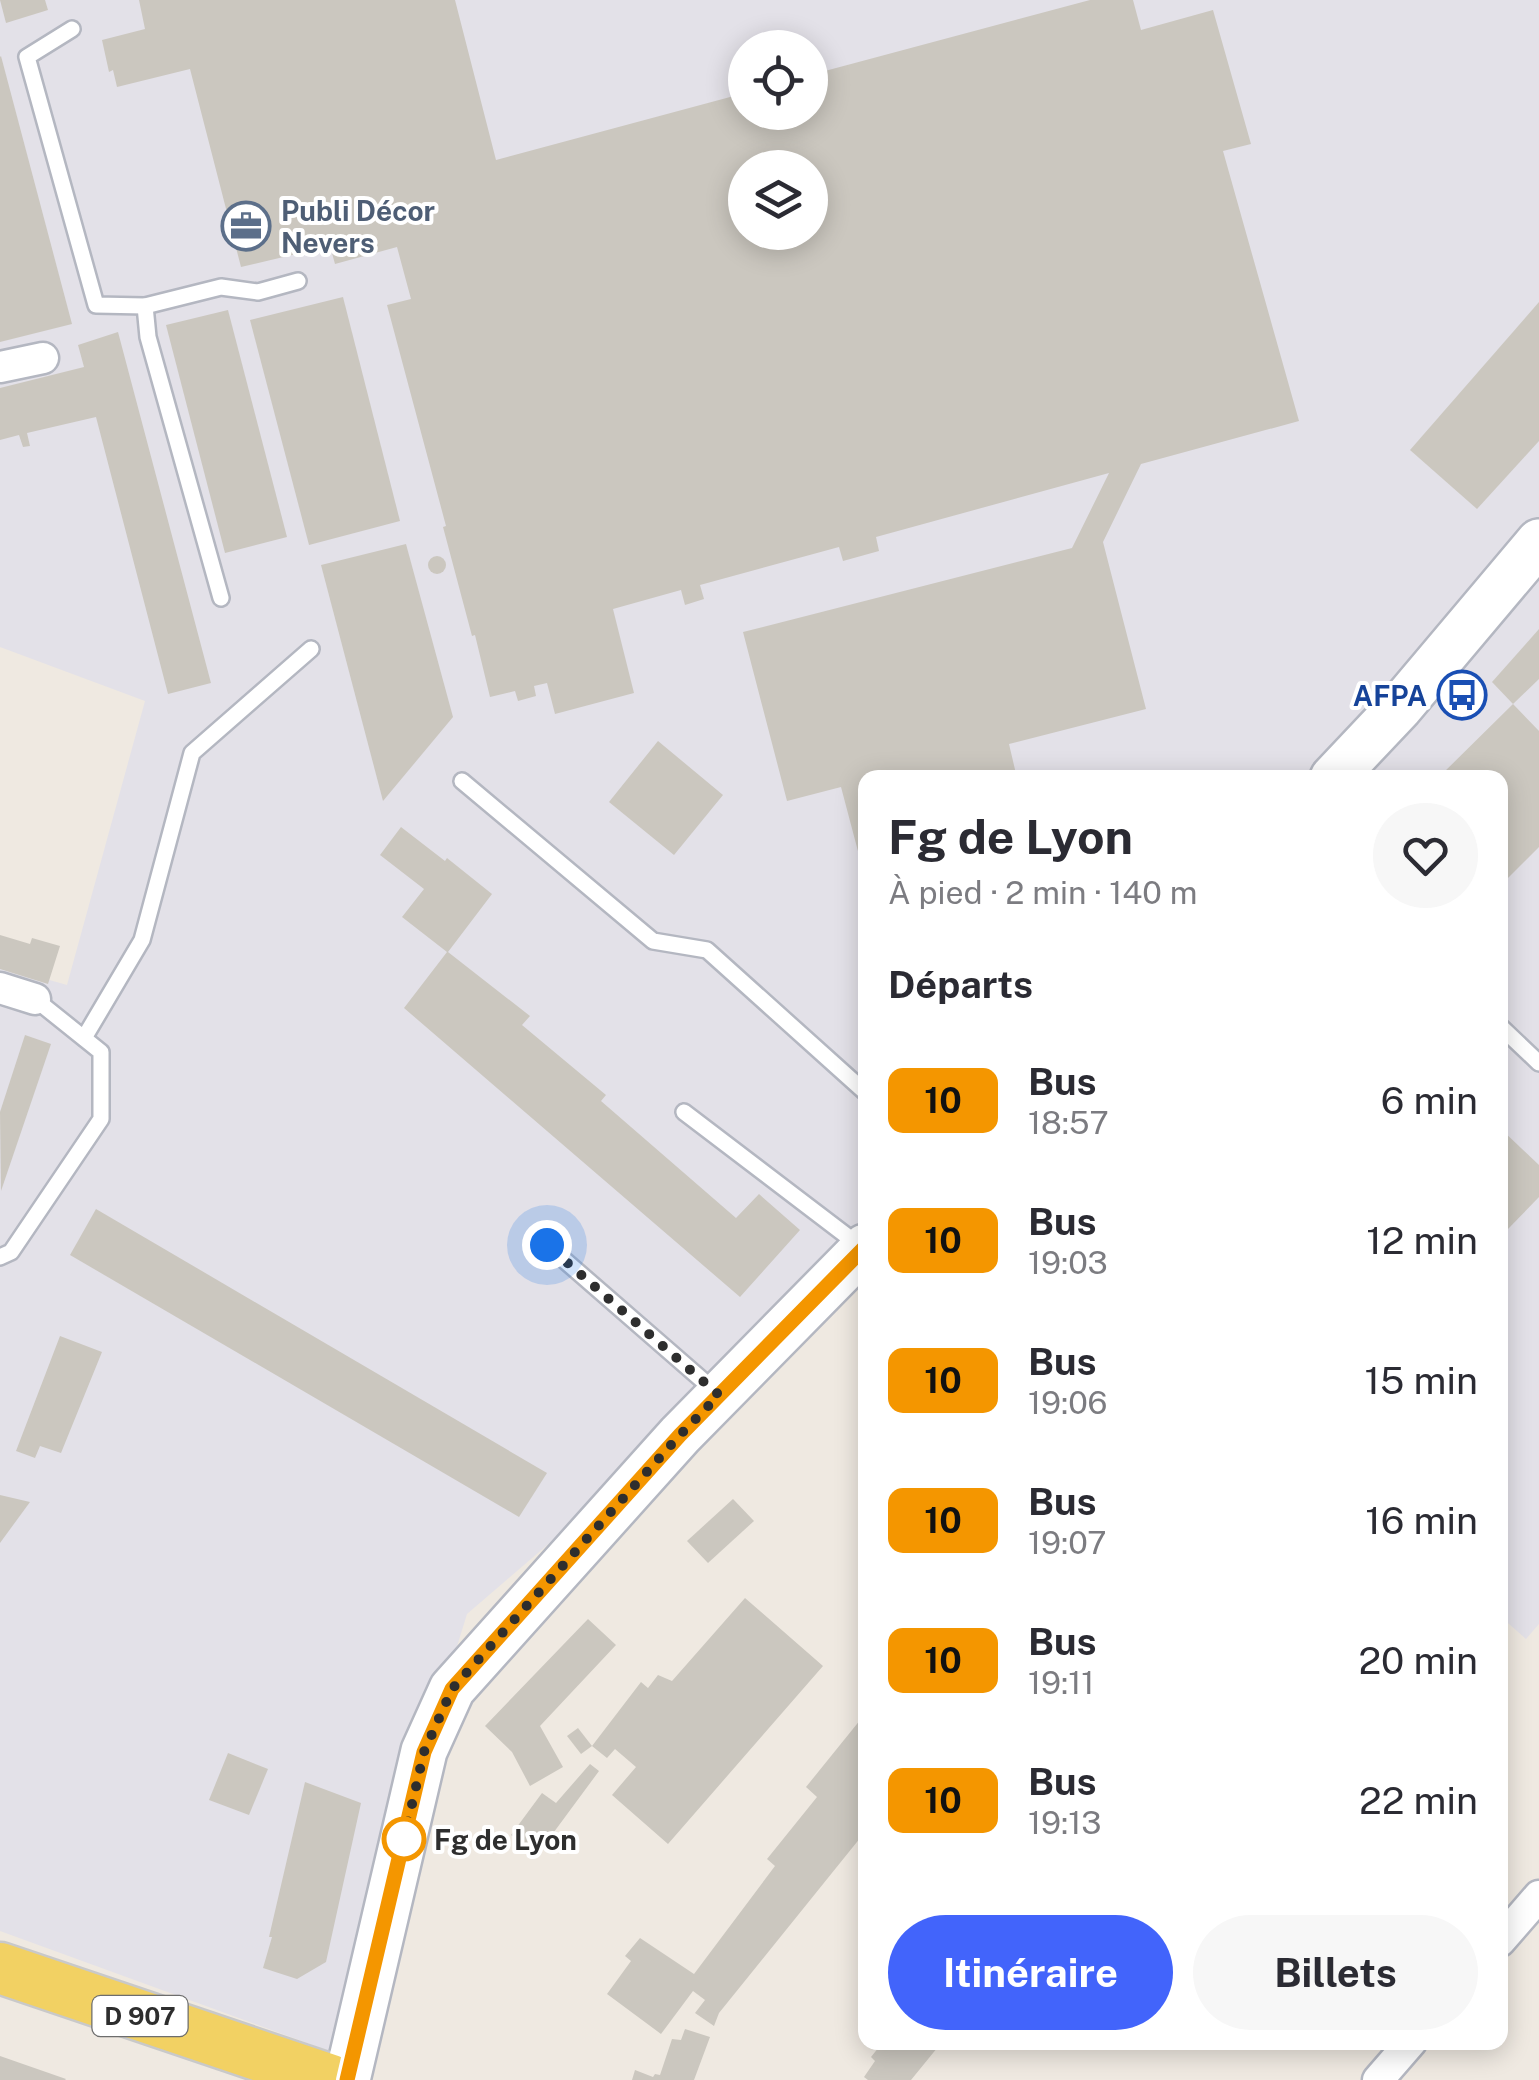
<!DOCTYPE html>
<html lang="fr">
<head>
<meta charset="utf-8">
<style>
	:root { --surface:#fff; --page:#f7f7f7; --text:#2b2b33; --muted:#7c7c81; --accent:#4264fb }
	body { margin:0; font-family:"Public Sans",sans-serif; background:var(--page); color:var(--text); height:100vh; display:flex; flex-direction:column; font-size:38px; white-space:nowrap }
	* { box-sizing:border-box; margin:0 }
	p { font-size:32px; color:var(--muted) }
	.icon { flex:none; width:55px; height:55px; fill:none; stroke:currentColor; stroke-width:2; stroke-linecap:round; stroke-linejoin:round }
	.map { position:relative; flex:1; overflow:hidden }
	.panel { position:absolute; left:858px; top:770px; width:650px; height:1280px; display:flex; flex-direction:column; background:var(--surface); border-radius:20px; box-shadow:0 5px 25px #0003 }
	.panel>* { flex:none }
	.badge { padding:0 20px; border-radius:15px; font-size:35px; line-height:65px }
	.fabs { position:absolute; left:728px; top:30px; display:grid; gap:20px }
	.fabs a { display:grid; place-items:center; width:100px; height:100px; border-radius:50%; background:var(--surface); box-shadow:0 5px 25px #0003; font-size:50px }
	.you { position:absolute; width:50px; height:50px; margin:-25px; border:8px solid #fff; border-radius:50%; background:#1a73e8; box-shadow:0 0 0 15px #1a73e833 }
	.map>.badge { position:absolute; translate:-50% -50%; box-shadow:0 0 0 5px #fff }
	h2 { padding:0 30px; font-size:38px; line-height:90px }
	.round { display:grid; place-items:center; flex:none; width:105px; height:105px; border-radius:52px; background:var(--page) }
	.overview { display:flex; align-items:center; justify-content:space-between; height:170px; padding:0 30px }
	h1 { font-size:48px; font-weight:700; line-height:75px }
	.primary-button { display:flex; gap:20px; margin-top:auto; padding:20px 30px }
	.primary-button a { flex:1; height:115px; border-radius:60px; background:var(--accent); color:#fff; font-size:40px; font-weight:700; line-height:115px; text-align:center }
	.primary-button a+a { background:var(--page); color:var(--text) }
	ul { padding:0; list-style:none }
	li { display:flex; align-items:center; gap:30px; height:140px; padding:0 30px }
	li div { flex:1 }
	li b { display:block; font-size:38px }
	li em { font-style:normal }
	li .badge { min-width:110px; font-weight:700; text-align:center }
	.map>svg:first-child { display:block }
</style>
</head>
<body>
<div class="map">
<svg width="1539" height="2080" viewBox="0 0 1539 2080">
	<rect width="100%" height="100%" fill="#efe9e1"/>
	<path fill="#e3e1e8" fill-rule="evenodd" d="M0 0H1539V1624L1526 1639 1500 1616V778H865V1272L467 1614 332 2052 0 1931V966L67 985 145 701 0 647ZM745 48H810V112H745ZM745 168H810V232H745Z"/>
	<g fill="#cbc7bf" fill-rule="evenodd">
		<polygon points="0,0 45,0 48,10 6,23"/>
		<path d="M139 0H455L496 160 745 93V112H810V75L1090 0H1133L1141 30 1213 10 1251 144 1223 151 1299 421 1141 464 1103 542 1146 709 1009 744 1017 778H865L864 874 841 787 787 801 743 632 1072 548 1109 473 876 537 879 551 843 561 839 547 700 585 704 599 685 605 681 590 613 609 634 693 555 714 547 683 534 686 536 696 518 701 515 691 490 697 475 635 472 636 443 527 446 526 387 305 411 299 397 247 335 264 330 246 241 267 190 69 117 87 113 70 109 72 102 40 145 29ZM745 168H810V232H745Z"/>
		<polygon points="1,56 72,324 0,342 0,57"/>
		<polygon points="343,297 400,521 309,545 250,320"/>
		<polygon points="1539,302 1539,441 1477,509 1410,450"/>
		<polygon points="228,310 287,537 225,553 166,325"/>
		<polygon points="118,332 211,683 168,694 96,417 27,433 30,446 23,447 19,435 0,440 0,388 84,367 78,345"/>
		<polygon points="406,544 453,717 383,801 321,565"/>
		<circle cx="437" cy="565" r="9"/>
		<polygon points="1539,629 1539,679 1513,704 1492,682"/>
		<polygon points="1513,704 1539,731 1539,847 1500,886 1500,778 1438,778"/>
		<polygon points="658,741 723,795 674,855 609,802"/>
		<polygon points="401,827 445,861 447,858 492,894 448,952 530,1016 522,1025 606,1095 601,1101 736,1218 759,1194 800,1230 740,1297 404,1008 447,952 402,917 424,889 380,855"/>
		<polygon points="0,935 30,944 32,938 60,946 48,984 0,969"/>
		<polygon points="25,1035 51,1044 1,1191 0,1112"/>
		<polygon points="1500,1128 1539,1165 1539,1197 1508,1229 1500,1222"/>
		<polygon points="96,1209 547,1473 519,1517 70,1255"/>
		<polygon points="60,1336 102,1352 61,1453 40,1446 35,1458 16,1451"/>
		<polygon points="0,1495 30,1502 0,1543"/>
		<polygon points="733,1499 754,1521 708,1563 687,1541"/>
		<polygon points="745,1598 823,1666 668,1844 612,1795 636,1767 615,1749 607,1758 592,1746 641,1682 648,1688 658,1675 672,1681"/>
		<polygon points="588,1619 616,1645 540,1726 563,1767 530,1786 512,1752 485,1726"/>
		<polygon points="865,1714 865,1832 719,2013 714,2026 695,2013 705,2000 693,1991 661,2034 607,1994 631,1961 625,1956 640,1938 694,1974 775,1866 767,1859 817,1797 806,1787"/>
		<polygon points="578,1728 592,1746 581,1754 567,1736"/>
		<polygon points="228,1753 268,1769 249,1815 209,1800"/>
		<polygon points="590,1764 599,1771 537,1855 511,1835 542,1793 556,1803"/>
		<polygon points="305,1782 361,1803 326,1962 297,1979 263,1968 272,1937 269,1937"/>
		<polygon points="685,2029 710,2037 694,2080 632,2080 635,2070 653,2077 655,2074 660,2075 672,2039 681,2040"/>
		<polygon points="883,2042 942,2042 911,2080 868,2080 864,2077 875,2061 871,2057"/>
		<polygon points="0,2056 66,2079 65,2080 0,2080"/>
	</g>
	<g fill="none" stroke-linecap="round" stroke-linejoin="round">
		<g stroke="#b4b7c1" stroke-width="20">
			<g id="lane">
				<polyline points="72,29 27,57 96,305 145,306 221,287 258,292 298,281"/>
				<polyline points="145,306 148,337 221,598"/>
				<polyline points="462,781 653,941 707,950 865,1092"/>
				<polyline points="1500,1026 1539,1063"/>
				<polyline points="84,1038 142,940 192,753 311,649"/>
				<polyline points="684,1112 860,1246"/>
				<polyline points="547,1245 716,1392"/>
				<polyline points="0,1257 11,1252 101,1119 101,1052 35,999"/>
			</g>
		</g>
		<g stroke="#b4b7c1" stroke-width="35">
			<g id="street">
				<polyline points="0,367 43,358"/>
				<polyline points="0,988 35,999"/>
				<polyline points="1500,1941 1539,1896"/>
				<polyline points="1378,2080 1411,2042"/>
			</g>
		</g>
		<g stroke="#b4b7c1" stroke-width="50">
			<g id="secondary">
				<polyline points="1333,778 1400,707 1539,542"/>
				<polyline points="347,2080 424,1751 452,1689 680,1435 865,1247"/>
			</g>
		</g>
		<g stroke="#c9c9c9" stroke-width="55">
			<polyline id="primary" points="0,1968 331,2080"/>
		</g>
		<use href="#lane" stroke="#fff" stroke-width="15"/>
		<use href="#street" stroke="#fff" stroke-width="30"/>
		<use href="#secondary" stroke="#fff" stroke-width="45"/>
		<use href="#primary" stroke="#f2d163" stroke-width="50"/>
	</g>
	<g fill="none" stroke-linecap="round" stroke-linejoin="round">
		<g stroke="#fff" stroke-width="22">
			<polyline id="line" points="347,2080 424,1752 452,1689 680,1435 865,1247"/>
		</g>
		<use href="#line" stroke="#f49600" stroke-width="15"/>
		<polyline stroke="#2e2e2e" stroke-width="10" stroke-dasharray="0 18" points="404,1839 424,1752 452,1689 680,1435 719,1395 547,1245"/>
	</g>
	<defs>
		<g id="office-ring" transform="scale(2.5)"><circle r="9.5" fill="#fff" stroke="#5c6f8a" stroke-width="1.5"/><path d="M-6-3h4V-5.5h4V-3h4V5H-6ZM-1-4.5V-3h2v-1.5ZM-6 0V1H6V0Z" fill="#5c6f8a"/></g>
		<g id="bus-ring" transform="scale(2.5)"><circle r="9.5" fill="#fff" stroke="#1a4fb4" stroke-width="1.5"/><path d="M-5-6H5V4H4V6H2V4H-2V6H-4V4H-5ZM-3.5-4V0h7V-4ZM-3.5 1.2v1.5H-2V1.2ZM2 1.2v1.5H3.5V1.2Z" fill="#1a4fb4"/></g>
	</defs>
	<g fill-rule="evenodd">
		<use href="#office-ring" x="246" y="226"/>
		<use href="#bus-ring" x="1462" y="695"/>
	</g>
	<circle fill="#fff" stroke="#f49600" stroke-width="5" cx="404" cy="1839" r="20"/>
	<g text-anchor="middle" dominant-baseline="central" stroke-width="8" stroke-linejoin="round" paint-order="stroke">
		<rect fill="#fff" stroke="#6d6d6d" stroke-width="2.5" x="92.5" y="1996" width="95" height="40" rx="8"/>
		<g font-size="25" font-weight="bold" fill="#2e2e2e">
			<text x="140" y="2016">D 907</text>
		</g>
		<g font-size="28" font-weight="bold" fill="#4e5e75" stroke="#fff" text-anchor="start">
			<text x="281" y="210">Publi Décor<tspan x="281" dy="32">Nevers</tspan></text>
		</g>
		<g font-size="28" font-weight="bold" fill="#164399" stroke="#fff" text-anchor="end">
			<text x="1427" y="695">AFPA</text>
		</g>
		<g font-size="28" font-weight="bold" fill="#2e2e2e" stroke="#fff" text-anchor="start">
			<text x="434" y="1839">Fg de Lyon</text>
		</g>
	</g>
</svg>
<div class="fabs">
<a><svg class="icon" aria-label="locate" viewBox="0 0 24 24"><circle cx="12" cy="12" r="6"/><path d="M12 2v4M12 18v4M2 12h4M18 12h4"/></svg></a>
<a><svg class="icon" aria-label="layers" viewBox="0 0 24 24"><path d="M12 4l9 5-9 5-9-5zM3 14l9 5 9-5"/></svg></a>
</div>
<div class="you" style="left:547px;top:1245px"></div>
<section class="panel">
<div class="overview"><div><h1>Fg de Lyon</h1><p>À pied · 2 min · 140 m</p></div><a class="round"><svg class="icon" aria-label="heart" viewBox="0 0 24 24"><path d="M12 20l-8-8c-3-5 5-10 8-4 3-6 11-1 8 4z"/></svg></a></div>
<h2>Départs</h2>
<ul>
<li><span class="badge" style="background:#f49600;color:#111">10</span><div><b>Bus</b><p>18:57</p></div><em>6 min</em></li>
<li><span class="badge" style="background:#f49600;color:#111">10</span><div><b>Bus</b><p>19:03</p></div><em>12 min</em></li>
<li><span class="badge" style="background:#f49600;color:#111">10</span><div><b>Bus</b><p>19:06</p></div><em>15 min</em></li>
<li><span class="badge" style="background:#f49600;color:#111">10</span><div><b>Bus</b><p>19:07</p></div><em>16 min</em></li>
<li><span class="badge" style="background:#f49600;color:#111">10</span><div><b>Bus</b><p>19:11</p></div><em>20 min</em></li>
<li><span class="badge" style="background:#f49600;color:#111">10</span><div><b>Bus</b><p>19:13</p></div><em>22 min</em></li>
</ul>
<div class="primary-button"><a>Itinéraire</a><a>Billets</a></div>
</section>
</div>
</body>
</html>
